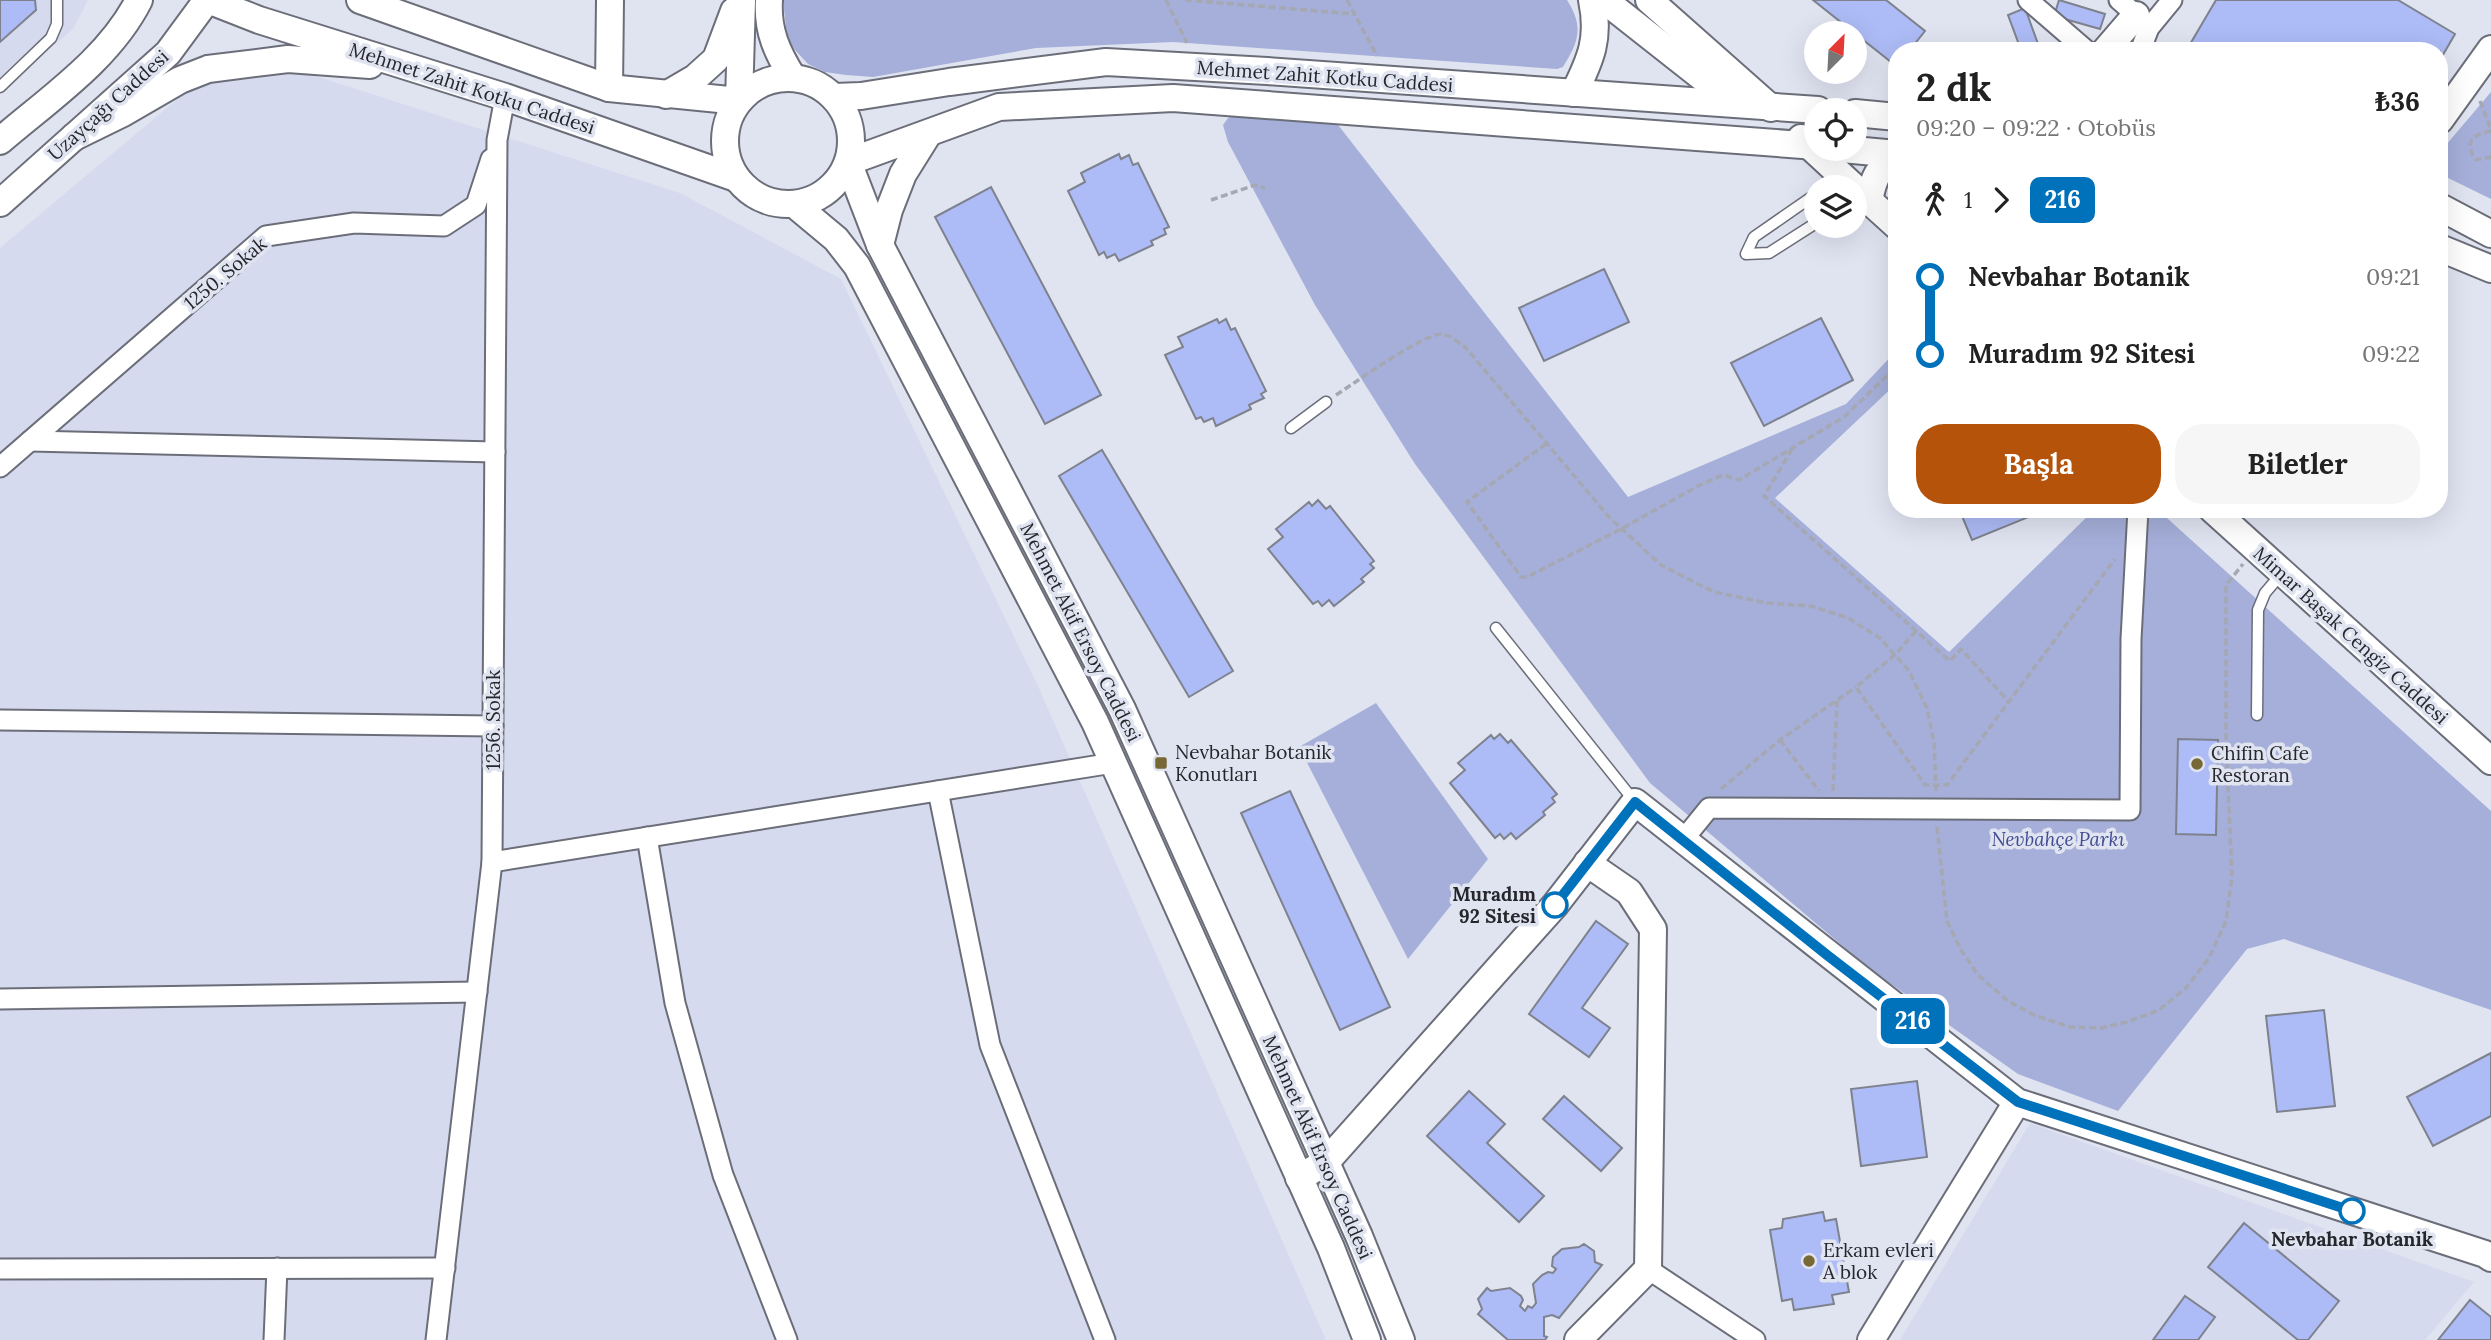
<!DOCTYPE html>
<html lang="tr">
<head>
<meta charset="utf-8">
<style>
	:root { --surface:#fff; --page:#f6f6f6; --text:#222; --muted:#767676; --accent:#b45309 }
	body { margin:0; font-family:Lora,serif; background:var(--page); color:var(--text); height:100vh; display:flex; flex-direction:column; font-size:26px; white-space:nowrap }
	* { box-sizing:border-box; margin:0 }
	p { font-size:23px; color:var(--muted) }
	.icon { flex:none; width:38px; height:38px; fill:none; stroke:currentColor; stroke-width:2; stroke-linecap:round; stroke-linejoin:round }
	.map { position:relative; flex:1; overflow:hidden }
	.side { position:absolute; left:1888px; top:42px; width:560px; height:476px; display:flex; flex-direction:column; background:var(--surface); border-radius:28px; box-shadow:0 7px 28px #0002 }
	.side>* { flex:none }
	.badge { padding:0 14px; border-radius:10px; font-size:24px; line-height:46px }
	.needle { width:46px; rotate:24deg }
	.buttons { position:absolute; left:1804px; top:21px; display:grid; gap:14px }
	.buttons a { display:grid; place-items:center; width:63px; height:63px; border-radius:50%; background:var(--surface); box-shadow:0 7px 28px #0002; font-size:35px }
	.map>.badge { position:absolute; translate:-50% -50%; box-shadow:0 0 0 4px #fff }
	.legs { display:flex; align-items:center; gap:10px; height:77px; padding:0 28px; font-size:23px }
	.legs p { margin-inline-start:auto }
	.summary { display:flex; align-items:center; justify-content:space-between; height:119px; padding:0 28px }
	h1 { font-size:38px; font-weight:700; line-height:52px }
	.primary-button { display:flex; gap:14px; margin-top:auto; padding:14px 28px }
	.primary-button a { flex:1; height:80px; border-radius:28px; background:var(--accent); color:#fff; font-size:28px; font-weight:700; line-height:80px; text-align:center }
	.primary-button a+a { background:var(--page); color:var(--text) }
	ul { padding:0 28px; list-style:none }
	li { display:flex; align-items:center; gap:24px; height:77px; font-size:26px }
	li i { display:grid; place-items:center; width:10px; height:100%; margin:0 9px; background:currentColor }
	li i::after { content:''; width:18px; height:18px; margin:-9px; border:5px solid; border-radius:50%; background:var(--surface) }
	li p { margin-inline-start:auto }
	li:first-child i { background:linear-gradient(#0000 50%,currentColor 0) }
	li:last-child i { background:linear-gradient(currentColor 50%,#0000 0) }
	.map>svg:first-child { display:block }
</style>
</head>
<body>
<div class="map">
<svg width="2491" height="1340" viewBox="0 0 2491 1340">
	<rect width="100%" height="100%" fill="#e0e4f1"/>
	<g fill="#d5daee">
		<polygon points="0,0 88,0 73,29 0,91"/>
		<polygon points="297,70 680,193 841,279 1038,686 1326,1340 0,1340 0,248 199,81"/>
		<polygon points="2030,1123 2474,1282 2425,1340 1900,1340"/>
	</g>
	<g fill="#a5afd9">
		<path d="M783 0H1567C1584 27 1579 41 1563 67L1557 69 1173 42 1036 48 873 77 846 75 825 72 808 64 795 50 787 37Z"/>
		<polygon points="2491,92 2491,199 2440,174 2440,152"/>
		<polygon points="1235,115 1335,121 1628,497 1846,404 1897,350 1897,383 1775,498 1949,652 2095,509 2157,509 2491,811 2491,1010 2284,939 2247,949 2118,1111 2018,1074 1870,969 1650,783 1415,464 1315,305 1228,142 1223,125 1228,118"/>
		<polygon points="1376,703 1488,859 1408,959 1299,747"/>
	</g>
	<g fill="#adbbf6" stroke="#7e828d" stroke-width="2">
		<polygon points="0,0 35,0 36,10 0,42"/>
		<polygon points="1813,0 1886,0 1925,31 1909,51 1897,51 1896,66"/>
		<polygon points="2059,0 2105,14 2100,29 2054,16"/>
		<polygon points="2216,0 2398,0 2455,34 2440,60 2440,51 2186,51"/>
		<polygon points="2025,8 2038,44 2021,50 2008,15"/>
		<polygon points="1119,154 1121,159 1129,155 1133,165 1138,163 1169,227 1164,229 1166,234 1151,241 1153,245 1119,261 1115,254 1107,258 1104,252 1099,255 1068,191 1085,182 1081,173"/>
		<polygon points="991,187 1101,395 1045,424 935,217"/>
		<polygon points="1604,269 1629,322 1544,361 1519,308"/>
		<polygon points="1821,318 1853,380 1764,426 1731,363"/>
		<polygon points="1217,319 1219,323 1226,319 1231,330 1235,328 1266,391 1261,394 1264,398 1249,405 1251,409 1216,426 1213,418 1204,422 1201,417 1196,419 1165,355 1183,347 1178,337"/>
		<polygon points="1102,450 1233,671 1189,697 1059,476"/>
		<polygon points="1318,500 1326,509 1330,506 1374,561 1370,564 1374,568 1361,579 1364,582 1334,606 1329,600 1322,606 1318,601 1313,604 1268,549 1283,537 1276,529 1309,502 1312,506"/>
		<polygon points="1959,509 2048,509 1972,540"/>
		<polygon points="1500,734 1508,743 1511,740 1557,794 1552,798 1555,802 1543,812 1545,815 1516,839 1511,833 1504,839 1500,834 1495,838 1450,783 1465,770 1458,763 1491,735 1494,739"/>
		<polygon points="2178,739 2218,740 2216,835 2176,834"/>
		<polygon points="1290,791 1390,1007 1340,1030 1241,813"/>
		<polygon points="1596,921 1628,944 1582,1008 1610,1028 1589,1057 1529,1014"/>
		<polygon points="2324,1010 2335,1106 2277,1112 2266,1016"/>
		<polygon points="2491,1053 2491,1116 2433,1146 2407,1097"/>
		<polygon points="1917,1081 1927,1157 1861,1166 1851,1089"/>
		<polygon points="1469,1091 1505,1124 1487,1143 1544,1196 1519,1222 1427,1136"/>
		<polygon points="1564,1096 1622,1148 1601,1171 1543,1119"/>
		<polygon points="1823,1212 1825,1221 1836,1219 1849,1292 1832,1295 1834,1304 1794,1310 1792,1299 1782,1301 1770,1230 1782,1228 1783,1219"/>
		<polygon points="2244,1223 2339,1301 2308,1340 2298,1340 2208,1267"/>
		<polygon points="1584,1244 1594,1251 1595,1262 1602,1265 1559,1318 1552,1315 1544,1317 1544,1336 1547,1337 1545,1340 1508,1340 1478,1314 1482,1309 1478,1299 1487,1288 1491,1291 1510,1288 1521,1296 1523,1300 1520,1306 1525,1311 1528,1306 1532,1308 1536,1303 1533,1284 1542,1275 1548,1272 1553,1273 1556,1269 1552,1266 1553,1257 1562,1249 1579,1247"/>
		<polygon points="2185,1296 2215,1317 2198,1340 2153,1340"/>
		<polygon points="2470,1300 2491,1317 2491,1340 2438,1340"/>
	</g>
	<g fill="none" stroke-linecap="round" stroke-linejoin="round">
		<g stroke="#6b6e79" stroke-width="13">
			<g id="lane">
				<polyline points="0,87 51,38 57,24 57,0"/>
				<polyline points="1816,194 1754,237 1746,254 1769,253 1816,223"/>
				<polyline points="1291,428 1326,402"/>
				<polyline points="1496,628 1635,802"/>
				<polyline points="2257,715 2258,610 2265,593 2282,573"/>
			</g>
		</g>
		<g stroke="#6b6e79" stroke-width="23">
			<g id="street">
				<polyline points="2028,0 2087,51"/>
				<polyline points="2119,0 2136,15"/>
				<polyline points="2140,51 2149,28 2172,0"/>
				<polyline points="30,441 495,452"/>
				<polyline points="0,467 266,236 354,223 444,226 476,205 491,159"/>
				<polyline points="0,720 493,726"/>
				<polyline points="938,791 990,1045 1105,1340"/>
				<polyline points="647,837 675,1003 723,1175 787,1340"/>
				<polyline points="1683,840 1709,808 2130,810 2131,639 2138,509"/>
				<polyline points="492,862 1113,763"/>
				<polyline points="0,999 477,992"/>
				<polyline points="0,1269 445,1268"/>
				<polyline points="1648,1269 1755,1340"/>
				<polyline points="274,1340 277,1268"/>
				<polyline points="436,1340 492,862 497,140 505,97"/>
			</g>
		</g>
		<g stroke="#6b6e79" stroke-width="30">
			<g id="secondary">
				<polyline points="208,0 259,20 505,97 736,178"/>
				<polyline points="360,0 609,88 739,101 742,0"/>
				<path d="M769 0C767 31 777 52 793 78"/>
				<polyline points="1604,0 1736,104"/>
				<polyline points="1649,0 1771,108"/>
				<polyline points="2105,51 2136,15"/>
				<circle cx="788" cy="141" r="63"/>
				<polyline points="609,88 610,0"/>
				<path d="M1574 93C1591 59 1600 38 1592 0"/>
				<polyline points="666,95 695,78 716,59 734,11"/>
				<polyline points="834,97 861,96 949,82 1106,62 1267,71 1818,110"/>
				<polyline points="1855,113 1897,117"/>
				<polyline points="2440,120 2491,49"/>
				<polyline points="74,137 123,113 180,80 208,69 288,59 370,65"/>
				<polyline points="1801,138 1854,187"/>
				<path d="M0 141C50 98 109 59 139 0"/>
				<polyline points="1842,149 1897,154"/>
				<polyline points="848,162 880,245 1122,709 1359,1236 1401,1340"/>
				<polyline points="848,162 999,107 1173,98 1816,146"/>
				<polyline points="1855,188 1897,226"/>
				<path d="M1869 200C1874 177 1877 169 1897 156"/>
				<polyline points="0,203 168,53 207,0"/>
				<polyline points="794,204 836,239 857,266 1095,722 1331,1248 1367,1340"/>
				<polyline points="2440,207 2491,234"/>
				<polyline points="880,245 889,210 903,174 928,134"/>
				<polyline points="2440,248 2491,269"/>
				<polyline points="2212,509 2491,761"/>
				<polyline points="1299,1178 1326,1162 1555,905 1635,802 2017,1102 2485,1254 2491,1258"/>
				<polyline points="1578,1340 1648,1269 1653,929 1629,892 1587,863"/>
				<polyline points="1871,1340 2017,1102"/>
			</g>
		</g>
		<g stroke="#a5a8b2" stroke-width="3.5" stroke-dasharray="7 3.5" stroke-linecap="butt">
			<polyline points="1166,0 1187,43"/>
			<polyline points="1185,0 1355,14"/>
			<polyline points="1347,0 1377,56"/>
			<polyline points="2480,101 2491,130"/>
			<path d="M2491 131C2473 134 2463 142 2476 160L2491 157"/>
			<polyline points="1211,200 1255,185 1265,188"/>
			<path d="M1336 395C1355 383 1422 334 1442 334 1451 335 1459 343 1466 348L1609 517 1661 565 1714 592 1767 603 1811 606 1848 618 1880 638 1909 671 1927 708 1934 742 1936 791"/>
			<polyline points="1546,444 1467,502 1521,577 1527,577 1621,529 1698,486 1723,475 1739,480 1844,417 1897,366"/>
			<polyline points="1792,449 1764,496 1950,661 1961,649 2009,702"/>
			<polyline points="1916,631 1896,654 1856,687 1925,785 1947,785 2115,559"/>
			<polyline points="1780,740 1819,791"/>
			<polyline points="1721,789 1780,740 1856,687"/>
			<polyline points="1833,791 1837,701"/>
			<polyline points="1937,827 1947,921 1961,950 1978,975 2008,1001 2034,1015 2070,1027 2101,1028 2127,1022 2159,1010 2186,988 2209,958 2226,921 2232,877 2226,739 2226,585 2243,564"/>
		</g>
		<use href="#lane" stroke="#fff" stroke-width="10"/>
		<use href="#street" stroke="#fff" stroke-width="19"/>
		<use href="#secondary" stroke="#fff" stroke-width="26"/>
	</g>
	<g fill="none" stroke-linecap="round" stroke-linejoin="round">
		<g stroke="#fff" stroke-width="16">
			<polyline id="line-1" points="1555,905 1635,802 1827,955 2018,1102 2352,1211"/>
		</g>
		<use href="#line-1" stroke="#0072bc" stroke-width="10"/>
	</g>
	<g fill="#776836" stroke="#e0e4f1" stroke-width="2.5">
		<rect x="1154" y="756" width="14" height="14" rx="3.5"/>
		<circle cx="2197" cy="764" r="7"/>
		<circle cx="1809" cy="1261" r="7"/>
	</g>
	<g fill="#fff" stroke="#0072bc" stroke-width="3.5">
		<circle cx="1555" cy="905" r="12"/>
		<circle cx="2352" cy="1211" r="12"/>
	</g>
	<g text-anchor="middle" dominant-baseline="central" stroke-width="7" stroke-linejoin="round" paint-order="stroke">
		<g font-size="19" fill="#26272c" stroke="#e0e4f1">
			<text transform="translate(1325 76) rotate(4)">Mehmet Zahit Kotku Caddesi</text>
			<text transform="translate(472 88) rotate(18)">Mehmet Zahit Kotku Caddesi</text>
			<text transform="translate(108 105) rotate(-42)">Uzayçağı Caddesi</text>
			<text transform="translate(225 273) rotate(-40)">1250. Sokak</text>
			<text transform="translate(1081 632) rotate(63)">Mehmet Akif Ersoy Caddesi</text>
			<text transform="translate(2351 635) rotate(42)">Mimar Başak Cengiz Caddesi</text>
			<text transform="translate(493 720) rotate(-90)">1256. Sokak</text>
			<text transform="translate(1318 1147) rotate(66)">Mehmet Akif Ersoy Caddesi</text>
		</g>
		<g font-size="19" fill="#26272c" stroke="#e0e4f1" text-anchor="start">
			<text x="1175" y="752">Nevbahar Botanik<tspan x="1175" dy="22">Konutları</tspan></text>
			<text x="2211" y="753">Chifin Cafe<tspan x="2211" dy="22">Restoran</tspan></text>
			<text x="1823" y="1250">Erkam evleri<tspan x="1823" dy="22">A blok</tspan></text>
		</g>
		<g font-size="19" font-style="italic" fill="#414c93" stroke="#e0e4f1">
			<text x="2058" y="839">Nevbahçe Parkı</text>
		</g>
		<g font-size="19" font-weight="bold" fill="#26272c" stroke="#e0e4f1" text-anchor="end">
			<text x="1536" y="894">Muradım<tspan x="1536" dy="22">92 Sitesi</tspan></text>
			<text x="2352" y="1239" text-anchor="middle">Nevbahar Botanik</text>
		</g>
	</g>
</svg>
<div class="buttons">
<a><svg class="needle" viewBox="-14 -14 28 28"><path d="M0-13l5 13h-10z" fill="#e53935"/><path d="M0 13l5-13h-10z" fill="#767676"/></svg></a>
<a><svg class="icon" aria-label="locate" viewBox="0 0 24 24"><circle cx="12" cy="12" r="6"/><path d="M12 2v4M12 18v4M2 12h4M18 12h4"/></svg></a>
<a><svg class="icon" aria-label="layers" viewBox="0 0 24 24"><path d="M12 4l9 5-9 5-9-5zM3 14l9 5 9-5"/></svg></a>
</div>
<b class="badge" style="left:1913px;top:1021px;background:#0072bc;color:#fff">216</b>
<section class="side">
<div class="summary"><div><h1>2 dk</h1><p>09:20 – 09:22 · Otobüs</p></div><b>₺36</b></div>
<div class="legs"><svg class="icon" aria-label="walk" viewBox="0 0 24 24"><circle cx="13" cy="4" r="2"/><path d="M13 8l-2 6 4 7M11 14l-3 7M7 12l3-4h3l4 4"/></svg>1<svg class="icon" aria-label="forward" viewBox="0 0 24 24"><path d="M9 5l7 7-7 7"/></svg><b class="badge" style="background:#0072bc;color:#fff">216</b></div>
<ul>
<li><i style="color:#0072bc"></i><b>Nevbahar Botanik</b><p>09:21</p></li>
<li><i style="color:#0072bc"></i><b>Muradım 92 Sitesi</b><p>09:22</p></li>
</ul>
<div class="primary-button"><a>Başla</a><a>Biletler</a></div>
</section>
</div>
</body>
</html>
